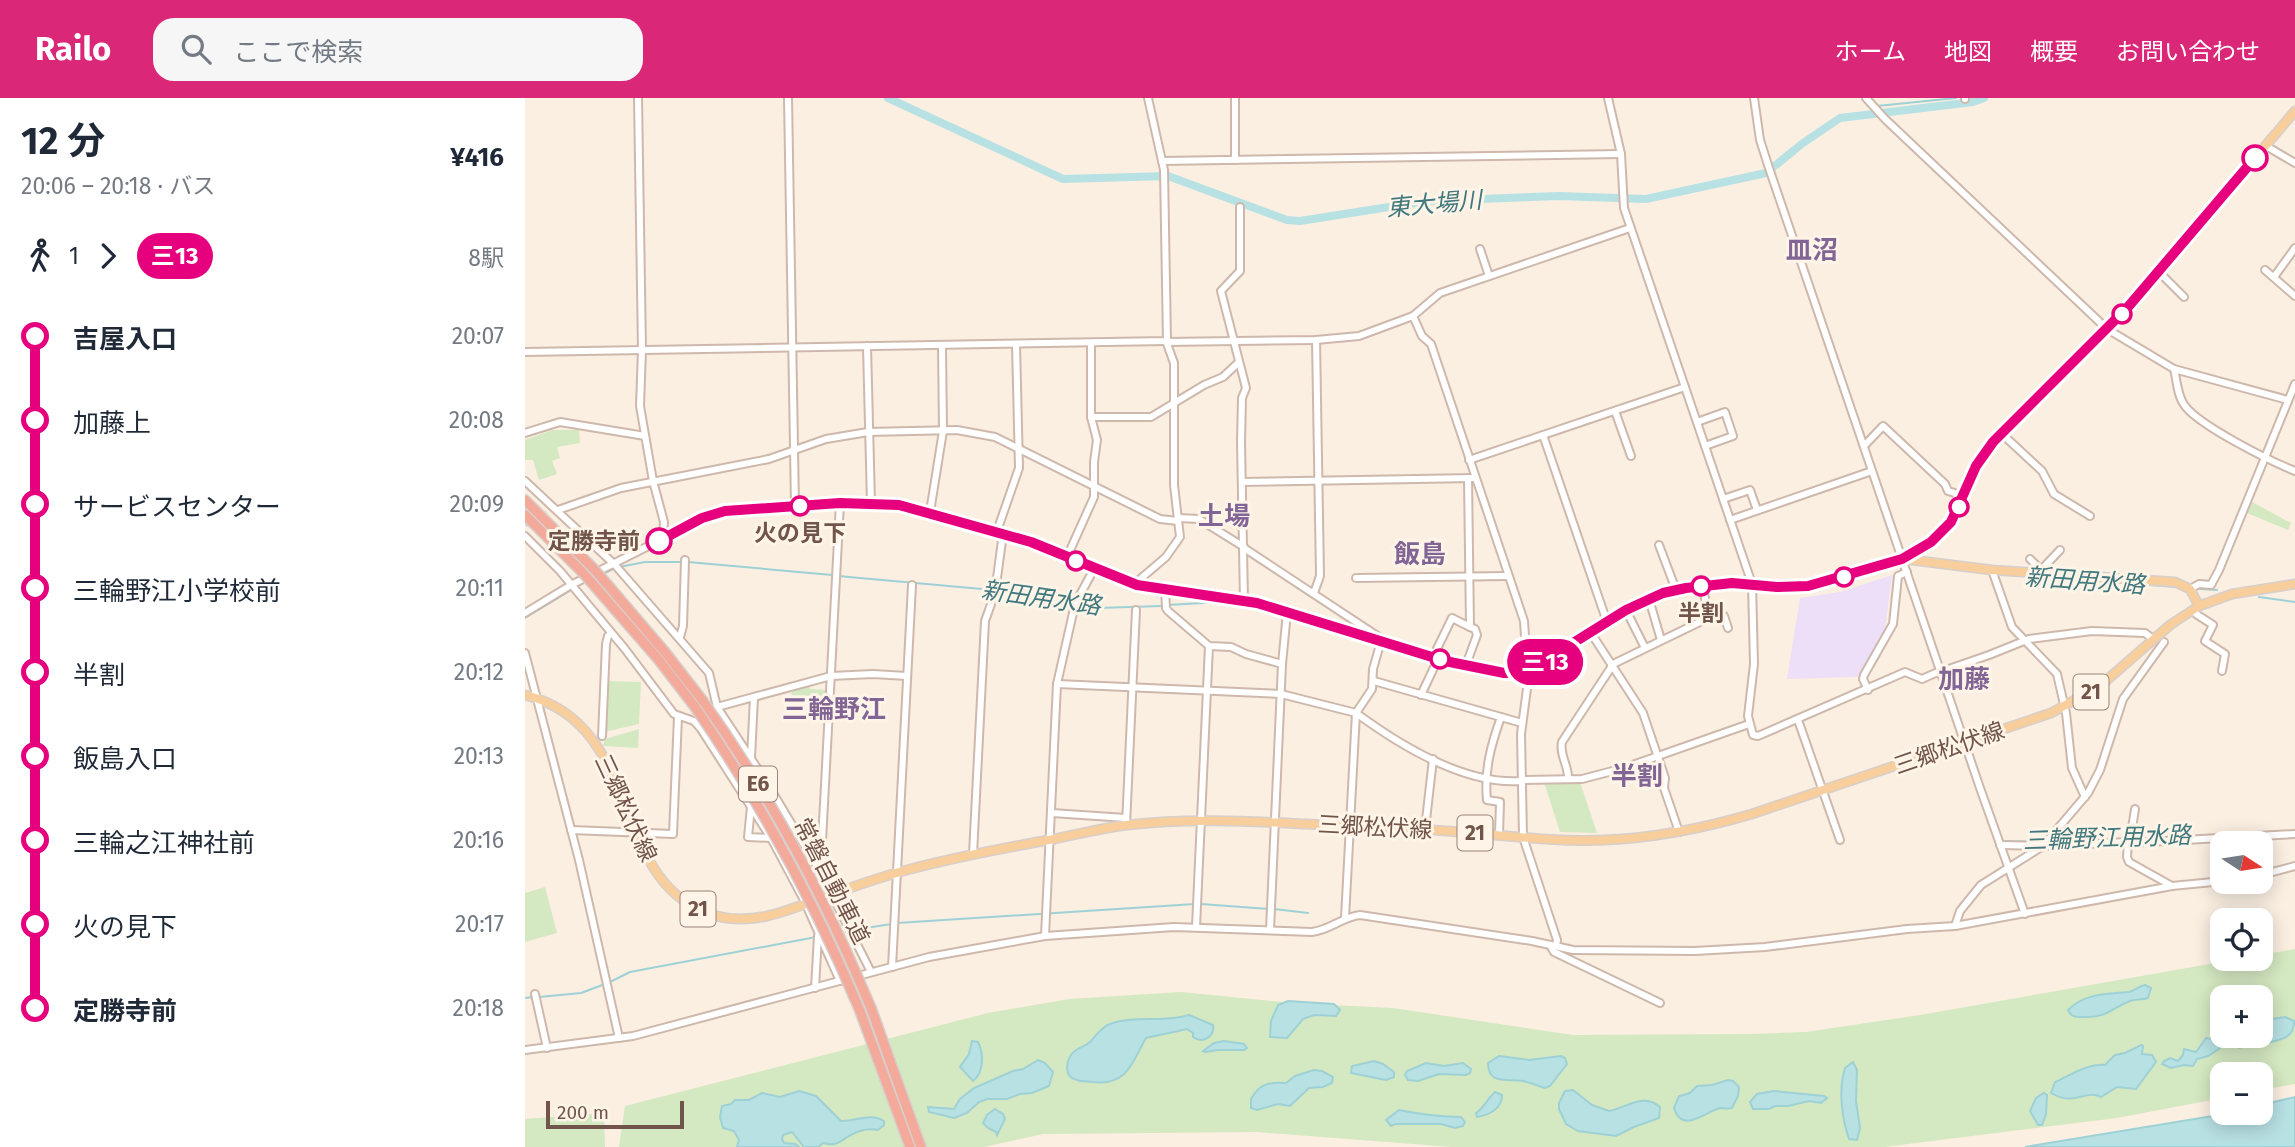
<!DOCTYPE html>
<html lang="ja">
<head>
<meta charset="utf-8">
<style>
	:root { --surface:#fff; --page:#f6f6f7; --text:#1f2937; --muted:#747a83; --accent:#db2777 }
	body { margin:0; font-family:"Fira Sans","Noto Sans JP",sans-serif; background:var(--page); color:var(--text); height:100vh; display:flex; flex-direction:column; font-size:26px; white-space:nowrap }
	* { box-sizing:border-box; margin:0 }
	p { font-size:23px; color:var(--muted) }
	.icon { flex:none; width:38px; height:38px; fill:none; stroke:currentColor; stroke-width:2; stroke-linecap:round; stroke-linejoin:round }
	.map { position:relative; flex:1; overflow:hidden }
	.sheet { display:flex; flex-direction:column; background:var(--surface); width:525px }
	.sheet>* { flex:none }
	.badge { padding:0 14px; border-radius:23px; font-size:24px; line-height:46px }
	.needle { width:46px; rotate:102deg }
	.tools { position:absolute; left:1685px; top:733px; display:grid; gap:14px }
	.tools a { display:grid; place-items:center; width:63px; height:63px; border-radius:14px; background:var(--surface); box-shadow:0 4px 18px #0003; font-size:35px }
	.scale { position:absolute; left:21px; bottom:18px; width:138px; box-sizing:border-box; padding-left:7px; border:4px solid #71544a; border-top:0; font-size:19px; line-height:24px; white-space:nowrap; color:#71544a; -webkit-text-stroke:5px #fef4e8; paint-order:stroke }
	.map>.badge { position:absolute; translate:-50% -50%; box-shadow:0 0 0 4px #fff }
	.legs { display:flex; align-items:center; gap:10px; height:77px; padding:0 21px; font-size:23px }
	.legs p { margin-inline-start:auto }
	.summary { display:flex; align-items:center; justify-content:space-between; height:119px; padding:0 21px }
	h1 { font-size:38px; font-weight:700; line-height:52px }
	ul { padding:0 21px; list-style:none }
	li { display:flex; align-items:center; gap:24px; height:84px; font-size:26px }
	li i { display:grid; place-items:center; width:10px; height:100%; margin:0 9px; background:currentColor }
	li i::after { content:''; width:18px; height:18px; margin:-9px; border:5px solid; border-radius:50%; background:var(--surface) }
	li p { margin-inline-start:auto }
	li:first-child i { background:linear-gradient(#0000 50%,currentColor 0) }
	li:last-child i { background:linear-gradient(currentColor 50%,#0000 0) }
	header { display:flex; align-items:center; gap:42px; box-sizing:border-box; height:98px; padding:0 35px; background:var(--accent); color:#fff }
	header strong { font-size:33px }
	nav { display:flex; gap:38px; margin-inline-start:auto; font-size:24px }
	.search { width:490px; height:63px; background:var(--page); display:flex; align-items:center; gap:18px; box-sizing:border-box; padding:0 24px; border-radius:21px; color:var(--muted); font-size:26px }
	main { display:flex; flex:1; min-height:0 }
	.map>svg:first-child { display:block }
</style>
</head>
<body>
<header>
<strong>Railo</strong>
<div class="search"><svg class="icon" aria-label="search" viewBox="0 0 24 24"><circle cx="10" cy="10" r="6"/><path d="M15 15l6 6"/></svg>ここで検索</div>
<nav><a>ホーム</a><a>地図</a><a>概要</a><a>お問い合わせ</a></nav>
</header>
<main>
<section class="sheet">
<div class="summary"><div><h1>12 分</h1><p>20:06 – 20:18 · バス</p></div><b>¥416</b></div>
<div class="legs"><svg class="icon" aria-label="walk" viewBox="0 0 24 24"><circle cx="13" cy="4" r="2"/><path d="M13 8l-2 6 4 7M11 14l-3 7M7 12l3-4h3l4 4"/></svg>1<svg class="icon" aria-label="forward" viewBox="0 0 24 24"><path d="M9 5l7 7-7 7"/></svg><b class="badge" style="background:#e6007e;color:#fff">三13</b><p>8駅</p></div>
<ul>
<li><i style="color:#e6007e"></i><b>吉屋入口</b><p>20:07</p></li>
<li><i style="color:#e6007e"></i><span>加藤上</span><p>20:08</p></li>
<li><i style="color:#e6007e"></i><span>サービスセンター</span><p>20:09</p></li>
<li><i style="color:#e6007e"></i><span>三輪野江小学校前</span><p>20:11</p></li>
<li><i style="color:#e6007e"></i><span>半割</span><p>20:12</p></li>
<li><i style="color:#e6007e"></i><span>飯島入口</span><p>20:13</p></li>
<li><i style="color:#e6007e"></i><span>三輪之江神社前</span><p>20:16</p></li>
<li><i style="color:#e6007e"></i><span>火の見下</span><p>20:17</p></li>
<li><i style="color:#e6007e"></i><b>定勝寺前</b><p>20:18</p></li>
</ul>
</section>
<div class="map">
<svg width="1770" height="1049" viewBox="0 0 1770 1049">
	<rect width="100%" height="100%" fill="#fbefe2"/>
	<polygon fill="#ecdff7" points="1367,477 1360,532 1333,579 1262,581 1275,500 1315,494"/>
	<g fill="#d4e8c1" fill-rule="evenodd">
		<polygon points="27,332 54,332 55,345 32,349 35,360 27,363 32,376 14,382 8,362 0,362 0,342"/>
		<polygon points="1727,404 1766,425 1763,432 1722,415"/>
		<polygon points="82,583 116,584 114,626 79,634"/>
		<polygon points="284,587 285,591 301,592 301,602 267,600 266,591"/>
		<polygon points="114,631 113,650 78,648 80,641"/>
		<polygon points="1019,684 1055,684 1072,735 1035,734"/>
		<polygon points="20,789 32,835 0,844 0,795"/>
		<path d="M1770 851V986L1736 992V976H1698L1697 1000 1592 1020 1359 1049H927L732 1034 518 1036 459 1049H94L100 1008 463 915 544 901 656 894 768 905 868 910 1048 937 1225 936 1281 934 1395 917 1713 861H1736V857ZM1698 900H1736V938H1698Z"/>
		<polygon points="79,1015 80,1049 0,1049 0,1021"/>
	</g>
	<g fill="#b8e1e4" stroke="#9ed1d5" stroke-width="2">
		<path d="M1620 887 1626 890 1623 900C1617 902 1611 901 1605 903 1584 911 1583 920 1557 919 1549 919 1547 919 1543 912 1560 895 1582 896 1604 894 1609 893 1614 888 1620 887Z"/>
		<polygon points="763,903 809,906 815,912 811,918 789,917 778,921 762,940 745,939 746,923 753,907"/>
		<path d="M664 917 688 927C690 939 677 946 668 939V935L662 931 621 940C607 964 603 988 568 984 563 983 556 984 552 982 537 979 541 959 551 952 555 949 561 948 565 944 572 937 575 930 585 926 610 917 639 925 664 917Z"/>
		<path d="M1760 919 1769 923C1770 944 1748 941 1735 948L1727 946 1714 950 1701 940 1704 938H1736V929L1747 921Z"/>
		<polygon points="1681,940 1698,943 1697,949 1683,958 1672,961 1668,968 1659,967 1646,970 1637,966 1639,963 1645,960 1653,963 1658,957 1659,951 1671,954"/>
		<path d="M447 943 453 944C459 955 459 975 448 983L435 969 444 956Z"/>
		<polygon points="699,943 719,946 722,950 719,952 693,952 680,954 678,953 689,945"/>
		<path d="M1616 947 1618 948 1617 956 1627 957 1631 964 1611 991 1592 989 1576 999C1560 991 1550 1009 1526 995L1530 984C1546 977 1563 965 1580 967L1590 957 1600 955Z"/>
		<path d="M974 958 1004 962 1036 958 1040 960 1042 966 1025 988 1020 990C1014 988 1006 985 998 983 984 980 963 988 963 965Z"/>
		<polygon points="513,962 520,965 528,974 524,988 507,995 495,996 482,1001 462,1001 454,1004 442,1015 429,1020 404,1014 403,1009 429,1011 435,1001 449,990 488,973 498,971"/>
		<polygon points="849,963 858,966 869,974 869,979 861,982 826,975 827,968"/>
		<path d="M1328 964 1332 972 1331 1003 1335 1030 1332 1042 1324 1041C1317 1021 1313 992 1320 970Z"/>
		<polygon points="901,965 919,968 938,965 946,971 945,975 941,977 914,976 893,983 883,982 880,977 882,973"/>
		<path d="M789 972 797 973 808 979 807 985 798 989 784 990 765 1008 753 1006 732 1012 726 1010V1001C735 985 744 984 761 985L770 978Z"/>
		<path d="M1203 982 1208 983 1214 989 1213 998 1207 1010C1203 1011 1199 1010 1195 1010 1181 1013 1157 1037 1149 1010L1154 998 1165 995 1172 988 1187 987Z"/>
		<path d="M1048 992 1067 1007 1084 1013C1101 1010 1119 994 1135 1009L1134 1020 1109 1029 1091 1038 1053 1033 1041 1026 1034 1011V1005L1040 993Z"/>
		<path d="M274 993 291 998 316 1023C331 1024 345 1014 359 1023V1027L353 1032C344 1030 334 1032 326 1037 315 1042 314 1049 298 1045L293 1049H279L267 1034 258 1037 257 1041 259 1045 271 1046 274 1049H212L214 1042 209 1033 198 1030 195 1019 197 1008 206 1006 210 1002H224L237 995 255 999Z"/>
		<polygon points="1249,993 1299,998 1302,1000 1296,1005 1284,1003 1263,1008 1250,1008 1244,1011 1228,1011 1225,1004 1232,996"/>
		<path d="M970 994 977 997C977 1011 964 1017 952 1019L951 1015C958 1011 963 1000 970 994Z"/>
		<polygon points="1519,995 1522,997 1521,1016 1517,1027 1513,1027 1505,1013 1511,1000"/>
		<polygon points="1770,999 1770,1049 1500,1049 1706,1015 1736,1015 1736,1007"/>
		<polygon points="470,1011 478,1016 480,1021 472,1037 471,1034 463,1030 458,1025 462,1017"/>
		<path d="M874 1012C894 1016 915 1019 936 1019L940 1024 938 1028 930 1030 916 1026H870L866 1028 861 1022Z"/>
	</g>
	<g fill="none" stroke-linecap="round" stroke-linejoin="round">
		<g stroke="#9ed1d5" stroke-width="2">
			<polyline points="1352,8 1431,0"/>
			<polyline points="163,464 307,477"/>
			<polyline points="94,469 120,464 157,464"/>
			<polyline points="78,476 88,471"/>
			<polyline points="313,478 468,492"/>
			<polyline points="1558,482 1651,489"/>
			<polyline points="1293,489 1306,485"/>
			<polyline points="1675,491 1692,492"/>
			<polyline points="473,492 529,497 572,510 637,508"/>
			<polyline points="1255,492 1274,491"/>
			<polyline points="1734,499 1770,504"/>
			<polyline points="1130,501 1173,492"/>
			<polyline points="642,507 696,504 721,507 851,546"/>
			<polyline points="1106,514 1122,505"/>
			<polyline points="0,520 48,491"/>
			<polyline points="1070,537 1101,517"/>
			<polyline points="857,548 908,563"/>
			<path d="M914 565C934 571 980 586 1000 580"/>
			<polyline points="1006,579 1066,540"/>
			<polyline points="1677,738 1710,736"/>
			<polyline points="1607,741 1650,739"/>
			<polyline points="1478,743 1517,744"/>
			<polyline points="1526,744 1591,742"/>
			<polyline points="676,806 744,811"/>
			<polyline points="749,811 783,815"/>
			<polyline points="372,825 670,806"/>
			<polyline points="327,832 367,826"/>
			<polyline points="85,884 105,874 291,839"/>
			<polyline points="14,899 56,895 80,886"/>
			<polyline points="0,900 8,899"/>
		</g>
		<polyline stroke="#b8e1e4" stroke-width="8" points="363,0 538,81 643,78 762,122 775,123 902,103 1034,98 1121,101 1241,75 1278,45 1315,20 1448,4 1459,0"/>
		<polyline stroke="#d8c8bc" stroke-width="6" stroke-dasharray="6 3" stroke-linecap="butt" points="0,426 24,414"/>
		<g stroke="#ceb8ac" stroke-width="10">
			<g id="minor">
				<polyline points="113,0 117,252 115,308 128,383 139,424 138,440"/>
				<polyline points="263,0 270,408"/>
				<polyline points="710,0 710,62"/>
				<polyline points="1083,0 1096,56 1099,110 1227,486 1229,566 1223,618 1228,637 1233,638 1380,574 1397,581 1415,573"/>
				<polyline points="1229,0 1235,42 1244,70 1455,690 1500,816"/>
				<polyline points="1341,0 1360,21 1582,231 1649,271 1763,302"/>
				<polyline points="1440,0 1440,1"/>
				<polyline points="1741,48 1770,65"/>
				<polyline points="637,63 1096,56"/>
				<polyline points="715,109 715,173 696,193 721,290 717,300 716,344 719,503"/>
				<polyline points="955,151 964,178"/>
				<polyline points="1740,172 1770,198"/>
				<polyline points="1634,174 1659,199"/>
				<polyline points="1749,179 1770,150"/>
				<polyline points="888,218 897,238 906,246 999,523 1003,583 996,636 998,739 1032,842 1031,848"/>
				<polyline points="641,244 791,242 834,238 888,218 915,195 1105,130"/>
				<polyline points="342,248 346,405"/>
				<polyline points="0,254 642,243 639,72 623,0"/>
				<path d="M1649 271C1652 282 1652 298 1660 308 1675 328 1745 363 1770 373"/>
				<polyline points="1090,313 1106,358"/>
				<polyline points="566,319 626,319 679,287 698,279 714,264"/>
				<polyline points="1172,324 1200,314 1208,338 1180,348"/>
				<polyline points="0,335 35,324 120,338"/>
				<polyline points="1476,335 1517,373 1529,396 1565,418"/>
				<polyline points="1018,337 1082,524"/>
				<polyline points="1339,348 1358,328 1420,386 1423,393 1439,398"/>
				<polyline points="944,362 1160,289"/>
				<polyline points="0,383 90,467 184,575 192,609 242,685 297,777 346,874"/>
				<polyline points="717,384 950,380"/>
				<polyline points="1198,401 1225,392 1232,412"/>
				<polyline points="33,412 96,390 244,361 301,341 343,334 432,332 470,339 635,421 653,423"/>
				<polyline points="405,414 418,333 417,248"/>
				<polyline points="653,420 674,421 719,449"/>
				<polyline points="1205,422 1347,373"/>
				<polyline points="472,433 494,370 491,246"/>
				<polyline points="0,438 35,473 100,551 149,616 169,623 176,631 246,740 279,802 315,883"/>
				<polyline points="1134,447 1151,492"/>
				<polyline points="719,450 860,543"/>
				<polyline points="542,459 569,399 569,364 572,342 566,319 566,245"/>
				<polyline points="1505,461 1516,472"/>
				<polyline points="1467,472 1487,529 1532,576 1541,615 1547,670 1560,699"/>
				<polyline points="1516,475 1516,472 1535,452"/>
				<polyline points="831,480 983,478"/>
				<polyline points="612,487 614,482 641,459 655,439 649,387 649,265 641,243"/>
				<polyline points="1178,488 1183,520"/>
				<polyline points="1665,491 1674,486 1686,487 1694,472 1770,286"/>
				<polyline points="640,492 641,510 643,513 684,548 706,549 721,556 757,566"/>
				<polyline points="789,495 795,478 791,242"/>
				<polyline points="1124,501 1136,542"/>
				<polyline points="1669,511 1671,516 1688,527 1680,543 1700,556 1697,573"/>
				<polyline points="1101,512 1120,550"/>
				<polyline points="0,515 46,487 187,416 236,410 346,405 394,411 491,438 612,487 732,505 921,563 985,575 1008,571 1101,512 1138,495 1161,490 1207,486 1252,489 1284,488 1377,461"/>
				<polyline points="1066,535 1118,615 1140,680 1139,690 1154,734"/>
				<polyline points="155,539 158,528 160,462"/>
				<polyline points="0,555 54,762 94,940"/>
				<polyline points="908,559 927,520 945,529 943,380"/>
				<polyline points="941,567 952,537 950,531 945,529"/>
				<polyline points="1086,567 1183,520 1199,518 1203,530"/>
				<polyline points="1415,574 1464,557 1504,541 1567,533 1620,535 1628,541"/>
				<polyline points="849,583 997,625"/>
				<polyline points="532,586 756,596 831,615 847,591 848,571 856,543"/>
				<polyline points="1343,592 1338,581 1339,577 1368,526 1373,478 1382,474"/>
				<polyline points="896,597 913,561"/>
				<polyline points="192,609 306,578 348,576 382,578"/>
				<polyline points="1273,622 1315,742"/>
				<polyline points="77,638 81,546 83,538 86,535"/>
				<polyline points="226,660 229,599"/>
				<path d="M1043 681C1044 668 1034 657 1037 644L1087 568"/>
				<polyline points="996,682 1057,681 1099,670 1224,626"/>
				<polyline points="226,709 223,739 246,740"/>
				<polyline points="527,715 601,720"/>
				<polyline points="601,727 611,512"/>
				<polyline points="900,731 908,661"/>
				<polyline points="46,732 148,736 153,619"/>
				<path d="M974 737 975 704 962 702C959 672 966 647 976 619"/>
				<polyline points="1605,743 1610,711"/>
				<polyline points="278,745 281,742 297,743"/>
				<polyline points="1603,745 1770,736"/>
				<polyline points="1475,747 1518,748 1603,744 1602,759 1604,764 1647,788"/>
				<polyline points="448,756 460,523 470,495 478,435"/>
				<polyline points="1736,777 1770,768"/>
				<polyline points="274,789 298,775 297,743 315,405"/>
				<path d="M820 820 831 615C876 648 939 687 996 683"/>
				<polyline points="1430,828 1435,813 1456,787 1518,748 1563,695 1575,672 1598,601 1639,544"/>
				<polyline points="671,829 684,548"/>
				<polyline points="745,832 757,566 762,514"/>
				<polyline points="520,838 532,586 550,506 569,471"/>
				<polyline points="1025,847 1029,854 1135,905"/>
				<polyline points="367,869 387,487"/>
				<polyline points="290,890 293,838"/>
				<polyline points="10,896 22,950"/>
				<path d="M0 952 108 938 404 859 520 838 649 829 787 834C805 832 817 819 835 817L1007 843 1048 852 1170 853 1240 849 1382 831 1430 828 1647 788 1698 783"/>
			</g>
		</g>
		<g stroke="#d7cfcc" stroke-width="11">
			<g id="major">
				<path d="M1377 461C1442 430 1430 392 1468 344L1603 209 1770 13"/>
				<polyline points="1379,461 1467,472 1650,484 1665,491 1674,508"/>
				<path d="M0 597C123 627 80 788 192 818 233 829 272 808 310 795 334 787 358 778 382 772 430 759 479 750 529 741 553 736 578 730 602 727 662 720 720 723 780 726 832 728 884 730 936 734 984 738 1032 744 1080 742 1130 740 1179 730 1227 716L1526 615 1575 588 1645 527 1674 508 1707 496 1770 486"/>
			</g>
		</g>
		<g stroke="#d7cfcc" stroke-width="12">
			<g id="highway">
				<polyline points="0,402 67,469"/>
				<polyline points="0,417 57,474"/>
				<polyline points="76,479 140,554 178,603"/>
				<polyline points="66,484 133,561 170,609"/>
				<polyline points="346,910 396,1049"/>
				<polyline points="335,913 385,1049"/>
			</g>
		</g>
		<use href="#minor" stroke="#fff" stroke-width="6"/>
		<use href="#major" stroke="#f8ce9c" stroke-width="8"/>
		<use href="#highway" stroke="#f3aa9b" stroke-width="9"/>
		<g stroke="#d7cfcc" stroke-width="12" stroke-linecap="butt">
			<g id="highway-bridge">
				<polyline points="67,469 76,479"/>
				<polyline points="57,474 66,484"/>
				<path d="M178 603C246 698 301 802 346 910"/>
				<path d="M170 609C236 705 290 805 335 913"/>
			</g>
		</g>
		<use href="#highway-bridge" stroke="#f3aa9b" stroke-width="9"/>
	</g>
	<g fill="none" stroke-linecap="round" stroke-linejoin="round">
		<g stroke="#fff" stroke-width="16">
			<polyline id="line-1" points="134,443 177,420 200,413 315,405 374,407 506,444 612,487 732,505 920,563 979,575 993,575 1008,570 1101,512 1138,495 1161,490 1207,485 1252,489 1283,488 1377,461 1406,444 1426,424 1451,368 1468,344 1603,209 1730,60"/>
		</g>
		<use href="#line-1" stroke="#e6007e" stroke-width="10"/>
	</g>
	<g fill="#fff" stroke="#e6007e" stroke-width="3.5">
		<circle cx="1730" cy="60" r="12"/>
		<circle cx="1597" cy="216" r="9"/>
		<circle cx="275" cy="408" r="9"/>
		<circle cx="1434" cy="409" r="9"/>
		<circle cx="134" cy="443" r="12"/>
		<circle cx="551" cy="463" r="9"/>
		<circle cx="1319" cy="479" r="9"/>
		<circle cx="1176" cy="488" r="9"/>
		<circle cx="915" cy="561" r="9"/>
	</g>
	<g text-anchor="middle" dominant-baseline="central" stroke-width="6" stroke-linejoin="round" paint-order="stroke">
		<g fill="#fef4e8" stroke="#9b8479" stroke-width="2">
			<rect x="1548.5" y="576.5" width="35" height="35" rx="5"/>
			<rect x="214" y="668.5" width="38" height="35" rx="5"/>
			<rect x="932.5" y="717.5" width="35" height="35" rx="5"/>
			<rect x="155.5" y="793.5" width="35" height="35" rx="5"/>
		</g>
		<g font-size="21" font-weight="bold" fill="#71544a">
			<text x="1566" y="594">21</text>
			<text x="233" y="686">E6</text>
			<text x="950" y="735">21</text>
			<text x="173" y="811">21</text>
		</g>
		<g font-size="23" font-weight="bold" fill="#71544a" stroke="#fef4e8">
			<text x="275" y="435">火の見下</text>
			<text x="115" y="443" text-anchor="end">定勝寺前</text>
			<text x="1176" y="515">半割</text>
		</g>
		<g font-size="23" fill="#71544a" stroke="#fef4e8">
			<text transform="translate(1424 650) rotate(-19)">三郷松伏線</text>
			<text transform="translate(101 710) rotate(65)">三郷松伏線</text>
			<text transform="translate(850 729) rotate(3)">三郷松伏線</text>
			<text transform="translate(307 783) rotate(63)">常磐自動車道</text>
		</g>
		<g font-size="24" font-style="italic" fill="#41787e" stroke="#fef4e8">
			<text transform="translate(909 106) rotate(-5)">東大場川</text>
			<text transform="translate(1560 483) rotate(4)">新田用水路</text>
			<text transform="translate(516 500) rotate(8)">新田用水路</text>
			<text transform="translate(1582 740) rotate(-2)">三輪野江用水路</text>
		</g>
		<g font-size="26" font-weight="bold" fill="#816595" stroke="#fef4e8">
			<text x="1287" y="152">皿沼</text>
			<text x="699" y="418">土場</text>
			<text x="895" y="456">飯島</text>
			<text x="1439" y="581">加藤</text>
			<text x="309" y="611">三輪野江</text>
			<text x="1112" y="678">半割</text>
		</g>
	</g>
</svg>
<div class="tools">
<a><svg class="needle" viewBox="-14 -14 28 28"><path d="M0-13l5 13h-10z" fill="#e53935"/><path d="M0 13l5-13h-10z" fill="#747a83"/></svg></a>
<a><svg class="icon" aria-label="locate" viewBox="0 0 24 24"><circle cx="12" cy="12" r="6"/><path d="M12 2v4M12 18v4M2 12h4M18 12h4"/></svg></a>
<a>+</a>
<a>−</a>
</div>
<div class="scale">200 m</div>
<b class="badge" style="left:1020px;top:564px;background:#e6007e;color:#fff">三13</b>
</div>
</main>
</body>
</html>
